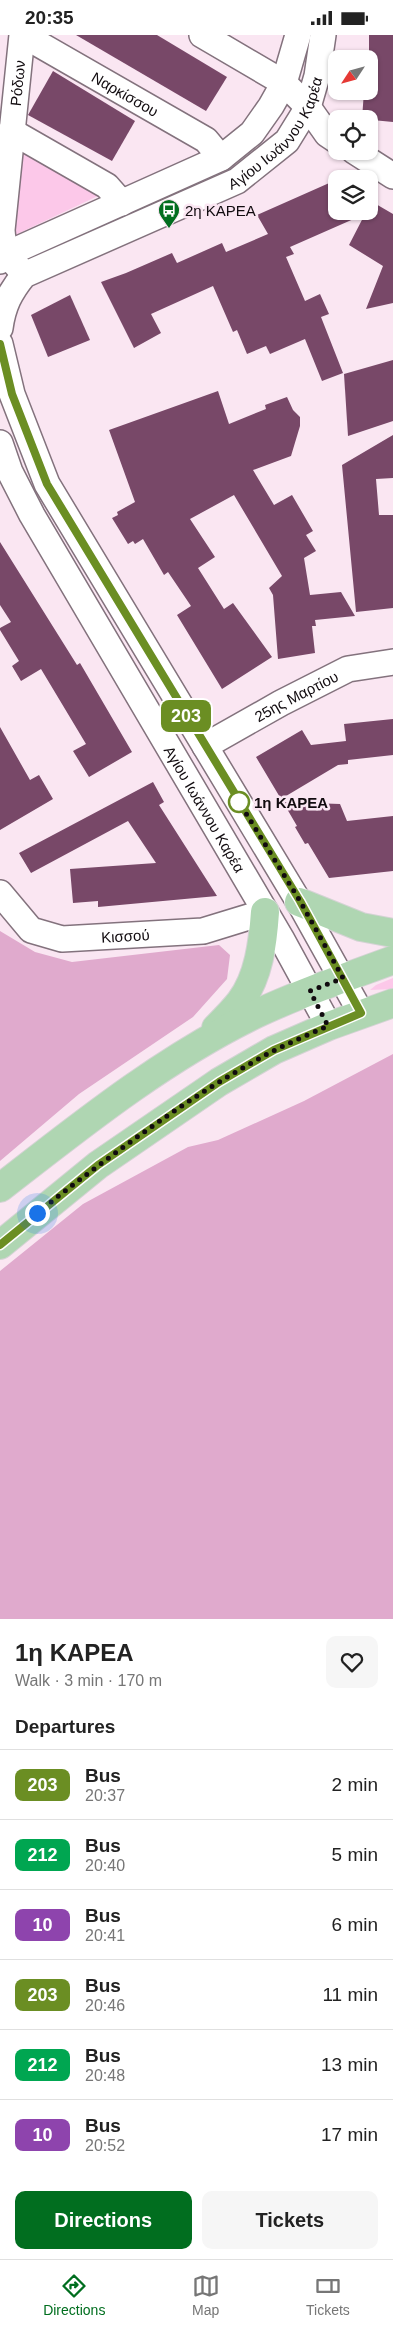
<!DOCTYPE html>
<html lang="en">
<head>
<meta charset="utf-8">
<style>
	:root { --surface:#fff; --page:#f6f6f6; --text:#222; --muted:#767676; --line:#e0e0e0; --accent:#016e1f }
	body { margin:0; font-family:Arial,sans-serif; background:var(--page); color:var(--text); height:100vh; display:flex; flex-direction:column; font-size:19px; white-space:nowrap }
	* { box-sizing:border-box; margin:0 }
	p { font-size:16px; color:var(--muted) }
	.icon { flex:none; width:28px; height:28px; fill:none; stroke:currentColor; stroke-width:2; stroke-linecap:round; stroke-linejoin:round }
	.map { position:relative; height:1584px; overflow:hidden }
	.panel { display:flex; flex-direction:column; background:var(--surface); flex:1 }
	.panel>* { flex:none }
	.badge { padding:0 10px; border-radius:8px; font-size:18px; line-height:32px }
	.needle { width:32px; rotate:234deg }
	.controls { position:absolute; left:328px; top:15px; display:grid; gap:10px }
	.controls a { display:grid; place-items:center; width:50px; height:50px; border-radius:10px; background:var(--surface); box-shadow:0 1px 4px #0004; font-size:25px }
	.you { position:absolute; width:25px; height:25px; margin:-12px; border:4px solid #fff; border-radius:50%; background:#1a73e8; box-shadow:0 0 0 8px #1a73e833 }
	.map>.badge { position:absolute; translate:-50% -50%; box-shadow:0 0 0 2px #fff }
	h2 { padding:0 15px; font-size:19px; line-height:45px }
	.round { display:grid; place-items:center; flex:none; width:52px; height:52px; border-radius:10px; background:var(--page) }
	.head { display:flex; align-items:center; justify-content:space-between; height:85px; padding:0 15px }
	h1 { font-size:24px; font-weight:800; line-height:38px }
	.cta { display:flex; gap:10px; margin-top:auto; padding:10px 15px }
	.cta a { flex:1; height:58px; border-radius:10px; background:var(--accent); color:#fff; font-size:20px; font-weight:800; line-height:58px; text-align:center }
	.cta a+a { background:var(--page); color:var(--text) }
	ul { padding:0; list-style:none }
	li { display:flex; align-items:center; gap:15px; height:70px; padding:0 15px; border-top:1px solid var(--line) }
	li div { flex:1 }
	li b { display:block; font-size:19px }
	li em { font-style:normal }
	li .badge { min-width:55px; font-weight:700; text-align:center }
	.status { display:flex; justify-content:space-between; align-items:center; height:35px; padding:0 25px; background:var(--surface); direction:ltr }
	.status svg { height:14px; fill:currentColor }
	.dock { display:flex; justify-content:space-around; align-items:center; height:70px; border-top:1px solid var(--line); background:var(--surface); font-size:14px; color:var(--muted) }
	.dock a { display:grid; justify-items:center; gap:2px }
	.dock .on { color:var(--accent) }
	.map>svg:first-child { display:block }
</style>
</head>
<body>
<div class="status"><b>20:35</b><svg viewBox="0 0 49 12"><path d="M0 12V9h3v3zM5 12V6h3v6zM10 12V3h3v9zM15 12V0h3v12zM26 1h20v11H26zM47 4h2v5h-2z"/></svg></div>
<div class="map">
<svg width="393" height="1584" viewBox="0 0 393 1584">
	<rect width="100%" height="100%" fill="#fae6f2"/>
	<g fill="#fcc8e9">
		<polygon points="22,110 102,159 13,201"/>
		<polygon points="393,943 393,954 370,955 376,950"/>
	</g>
	<g fill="#e0aacd">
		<polygon points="0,896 35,917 72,927 219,910 230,920 227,944 193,982 79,1059 0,1126"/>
		<polygon points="393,1019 393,1584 0,1584 0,1236 83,1169 188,1112 218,1105 304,1066"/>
	</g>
	<g fill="#784868">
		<polygon points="76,0 157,0 227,42 206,76"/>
		<polygon points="369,0 393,0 393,87 362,84 364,56 369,56"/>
		<polygon points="53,36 135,86 112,126 28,80"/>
		<polygon points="336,145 336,176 369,176 369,165 393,179 393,268 366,274 383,231 349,210 365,179 290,212 294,219 286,222 305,266 320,259 329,279 321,282 343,338 322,346 305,304 270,319 266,311 247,319 237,295 233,297 213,251 151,279 161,298 134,313 101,247 126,238 172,218 177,228 222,208 226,217 268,199 257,180"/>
		<polygon points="70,260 90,305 48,322 31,280"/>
		<polygon points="393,325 393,386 348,401 344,339"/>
		<polygon points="218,356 229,389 266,374 265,370 287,362 293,375 300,382 300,391 291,421 253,435 274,470 292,460 313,496 306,500 316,516 304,523 310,560 341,557 355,581 315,585 316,591 312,591 315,618 278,624 273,560 269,553 282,541 234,460 190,484 215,522 198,533 224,574 233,568 272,622 222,654 177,580 191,571 168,537 164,540 143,504 135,509 133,506 128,509 112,483 118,480 117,477 135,467 109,395"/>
		<polygon points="393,400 393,443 376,444 379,480 393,480 393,573 356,577 342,430"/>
		<polygon points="0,507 77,630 80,628 132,717 89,742 73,716 86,709 41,634 21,646 12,631 19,626 0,595 0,593 11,587 0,570"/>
		<polygon points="393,684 393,720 348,725 348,729 338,730 281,764 256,722 302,695 311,710 346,706 344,689"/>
		<polygon points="0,692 30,745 39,740 53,764 0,795"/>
		<polygon points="153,747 164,767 159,770 217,861 98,872 98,866 73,868 70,834 156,828 128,786 31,838 19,818"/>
		<polygon points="283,767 340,769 347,786 393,781 393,836 329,843 308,808 305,809 295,792 297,791"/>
	</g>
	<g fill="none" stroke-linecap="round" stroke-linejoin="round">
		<g stroke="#83727d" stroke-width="28">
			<g id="minor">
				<path id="s1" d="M23 0 206 105 221 123"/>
				<polyline points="202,0 284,48 308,72 327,99 336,105"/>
				<polyline points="11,96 107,151 122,168"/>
				<polyline points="354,116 393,141"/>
				<polyline points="0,226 7,219 221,123 252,98 271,71 284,48 298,0"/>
				<path id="s2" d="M18 232C7 220 3 211 2 195L22 0"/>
				<path id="s3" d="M0 293C3 271 10 257 24 240L237 146 287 106 308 72 317 41 323 0"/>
				<polyline points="0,309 12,359 47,449 299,867 361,978"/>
				<path id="s4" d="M0 408 10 437 32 480 281 903 329 991"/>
				<path id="s5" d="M205 711 281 668 348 634 393 627"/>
				<path id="s6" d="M0 858 31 895 62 904 203 896 265 877"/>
			</g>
		</g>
		<g stroke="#d4d3d4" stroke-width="30">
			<g id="major">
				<polyline points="299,867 361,892 393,898"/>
				<path d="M216 993C224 985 233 976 240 967 259 942 263 907 265 877"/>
				<path d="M0 1153C81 1090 163 1024 256 979 300 958 347 942 393 925"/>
				<polyline points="0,1210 98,1130 219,1047 274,1015 329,991 393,968"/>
			</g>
		</g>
		<use href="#minor" stroke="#fff" stroke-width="25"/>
		<use href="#major" stroke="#afd6b2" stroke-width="28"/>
	</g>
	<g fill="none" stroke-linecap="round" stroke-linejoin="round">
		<g stroke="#fff" stroke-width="11">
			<polyline id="line" points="0,309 12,359 47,449 300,866 361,978 274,1015 219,1047 98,1130 0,1210"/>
		</g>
		<use href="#line" stroke="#6b8e23" stroke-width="8"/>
		<path stroke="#110b0f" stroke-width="5" stroke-dasharray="0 9" d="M37 1178C112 1119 189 1061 273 1016 291 1007 310 999 328 991L310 956 343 943 300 866 239 767"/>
	</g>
	<defs>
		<g id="bus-pin" transform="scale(1.125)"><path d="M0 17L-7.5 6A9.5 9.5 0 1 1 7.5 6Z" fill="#016e1f" stroke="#fae6f2"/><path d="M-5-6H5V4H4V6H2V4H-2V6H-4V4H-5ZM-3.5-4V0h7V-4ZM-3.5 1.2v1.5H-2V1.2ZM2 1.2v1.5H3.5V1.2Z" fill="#fff"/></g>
	</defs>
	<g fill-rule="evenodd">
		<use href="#bus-pin" x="169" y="175"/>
	</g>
	<circle fill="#fff" stroke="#6b8e23" stroke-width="2.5" cx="239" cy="767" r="10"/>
	<g text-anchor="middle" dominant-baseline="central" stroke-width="5" stroke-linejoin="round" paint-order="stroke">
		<g font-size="15" fill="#110b0f" stroke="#fae6f2">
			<text stroke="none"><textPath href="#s2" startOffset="189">Ρόδων</textPath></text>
			<text stroke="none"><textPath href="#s1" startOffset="118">Ναρκίσσου</textPath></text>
			<text stroke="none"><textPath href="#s3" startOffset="355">Αγίου Ιωάννου Καρέα</textPath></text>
			<text stroke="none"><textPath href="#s5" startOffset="104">25ης Μαρτίου</textPath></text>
			<text stroke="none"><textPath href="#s4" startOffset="420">Αγίου Ιωάννου Καρέα</textPath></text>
			<text stroke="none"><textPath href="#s6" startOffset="144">Κισσού</textPath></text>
		</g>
		<g font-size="15" fill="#110b0f" stroke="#fae6f2" text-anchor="start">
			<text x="185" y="175">2η ΚΑΡΕΑ</text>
		</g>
		<g font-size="15" font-weight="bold" fill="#110b0f" stroke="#fae6f2" text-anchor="start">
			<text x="254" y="767">1η ΚΑΡΕΑ</text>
		</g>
	</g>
</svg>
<div class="controls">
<a><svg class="needle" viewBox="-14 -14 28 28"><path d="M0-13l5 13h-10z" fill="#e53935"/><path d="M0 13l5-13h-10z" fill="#767676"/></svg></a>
<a><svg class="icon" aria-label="locate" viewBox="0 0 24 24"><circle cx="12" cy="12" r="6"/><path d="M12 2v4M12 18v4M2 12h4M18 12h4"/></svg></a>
<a><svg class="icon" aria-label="layers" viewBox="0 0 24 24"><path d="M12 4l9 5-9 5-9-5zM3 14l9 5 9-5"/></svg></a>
</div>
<div class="you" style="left:37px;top:1178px"></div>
<b class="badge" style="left:186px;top:681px;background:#6b8e23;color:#fff">203</b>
</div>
<section class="panel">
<div class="head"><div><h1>1η ΚΑΡΕΑ</h1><p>Walk · 3 min · 170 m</p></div><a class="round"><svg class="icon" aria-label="heart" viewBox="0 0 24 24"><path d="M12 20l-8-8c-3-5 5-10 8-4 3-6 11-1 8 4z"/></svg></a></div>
<h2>Departures</h2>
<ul>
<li><span class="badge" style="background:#6b8e23;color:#fff">203</span><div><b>Bus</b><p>20:37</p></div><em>2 min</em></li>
<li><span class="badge" style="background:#00a651;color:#fff">212</span><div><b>Bus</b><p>20:40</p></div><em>5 min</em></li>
<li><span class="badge" style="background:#8e44ad;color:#fff">10</span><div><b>Bus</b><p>20:41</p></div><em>6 min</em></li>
<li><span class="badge" style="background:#6b8e23;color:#fff">203</span><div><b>Bus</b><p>20:46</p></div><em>11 min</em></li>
<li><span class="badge" style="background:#00a651;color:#fff">212</span><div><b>Bus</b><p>20:48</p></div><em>13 min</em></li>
<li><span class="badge" style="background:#8e44ad;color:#fff">10</span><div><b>Bus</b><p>20:52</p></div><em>17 min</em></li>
</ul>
<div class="cta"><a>Directions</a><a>Tickets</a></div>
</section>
<nav class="dock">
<a class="on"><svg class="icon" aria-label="directions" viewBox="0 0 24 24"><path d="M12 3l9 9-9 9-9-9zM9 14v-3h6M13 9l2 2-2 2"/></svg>Directions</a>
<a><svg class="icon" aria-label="map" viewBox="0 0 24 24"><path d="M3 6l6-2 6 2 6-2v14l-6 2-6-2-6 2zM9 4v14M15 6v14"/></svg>Map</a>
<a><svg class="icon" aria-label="tickets" viewBox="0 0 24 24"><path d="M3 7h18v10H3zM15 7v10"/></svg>Tickets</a>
</nav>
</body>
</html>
